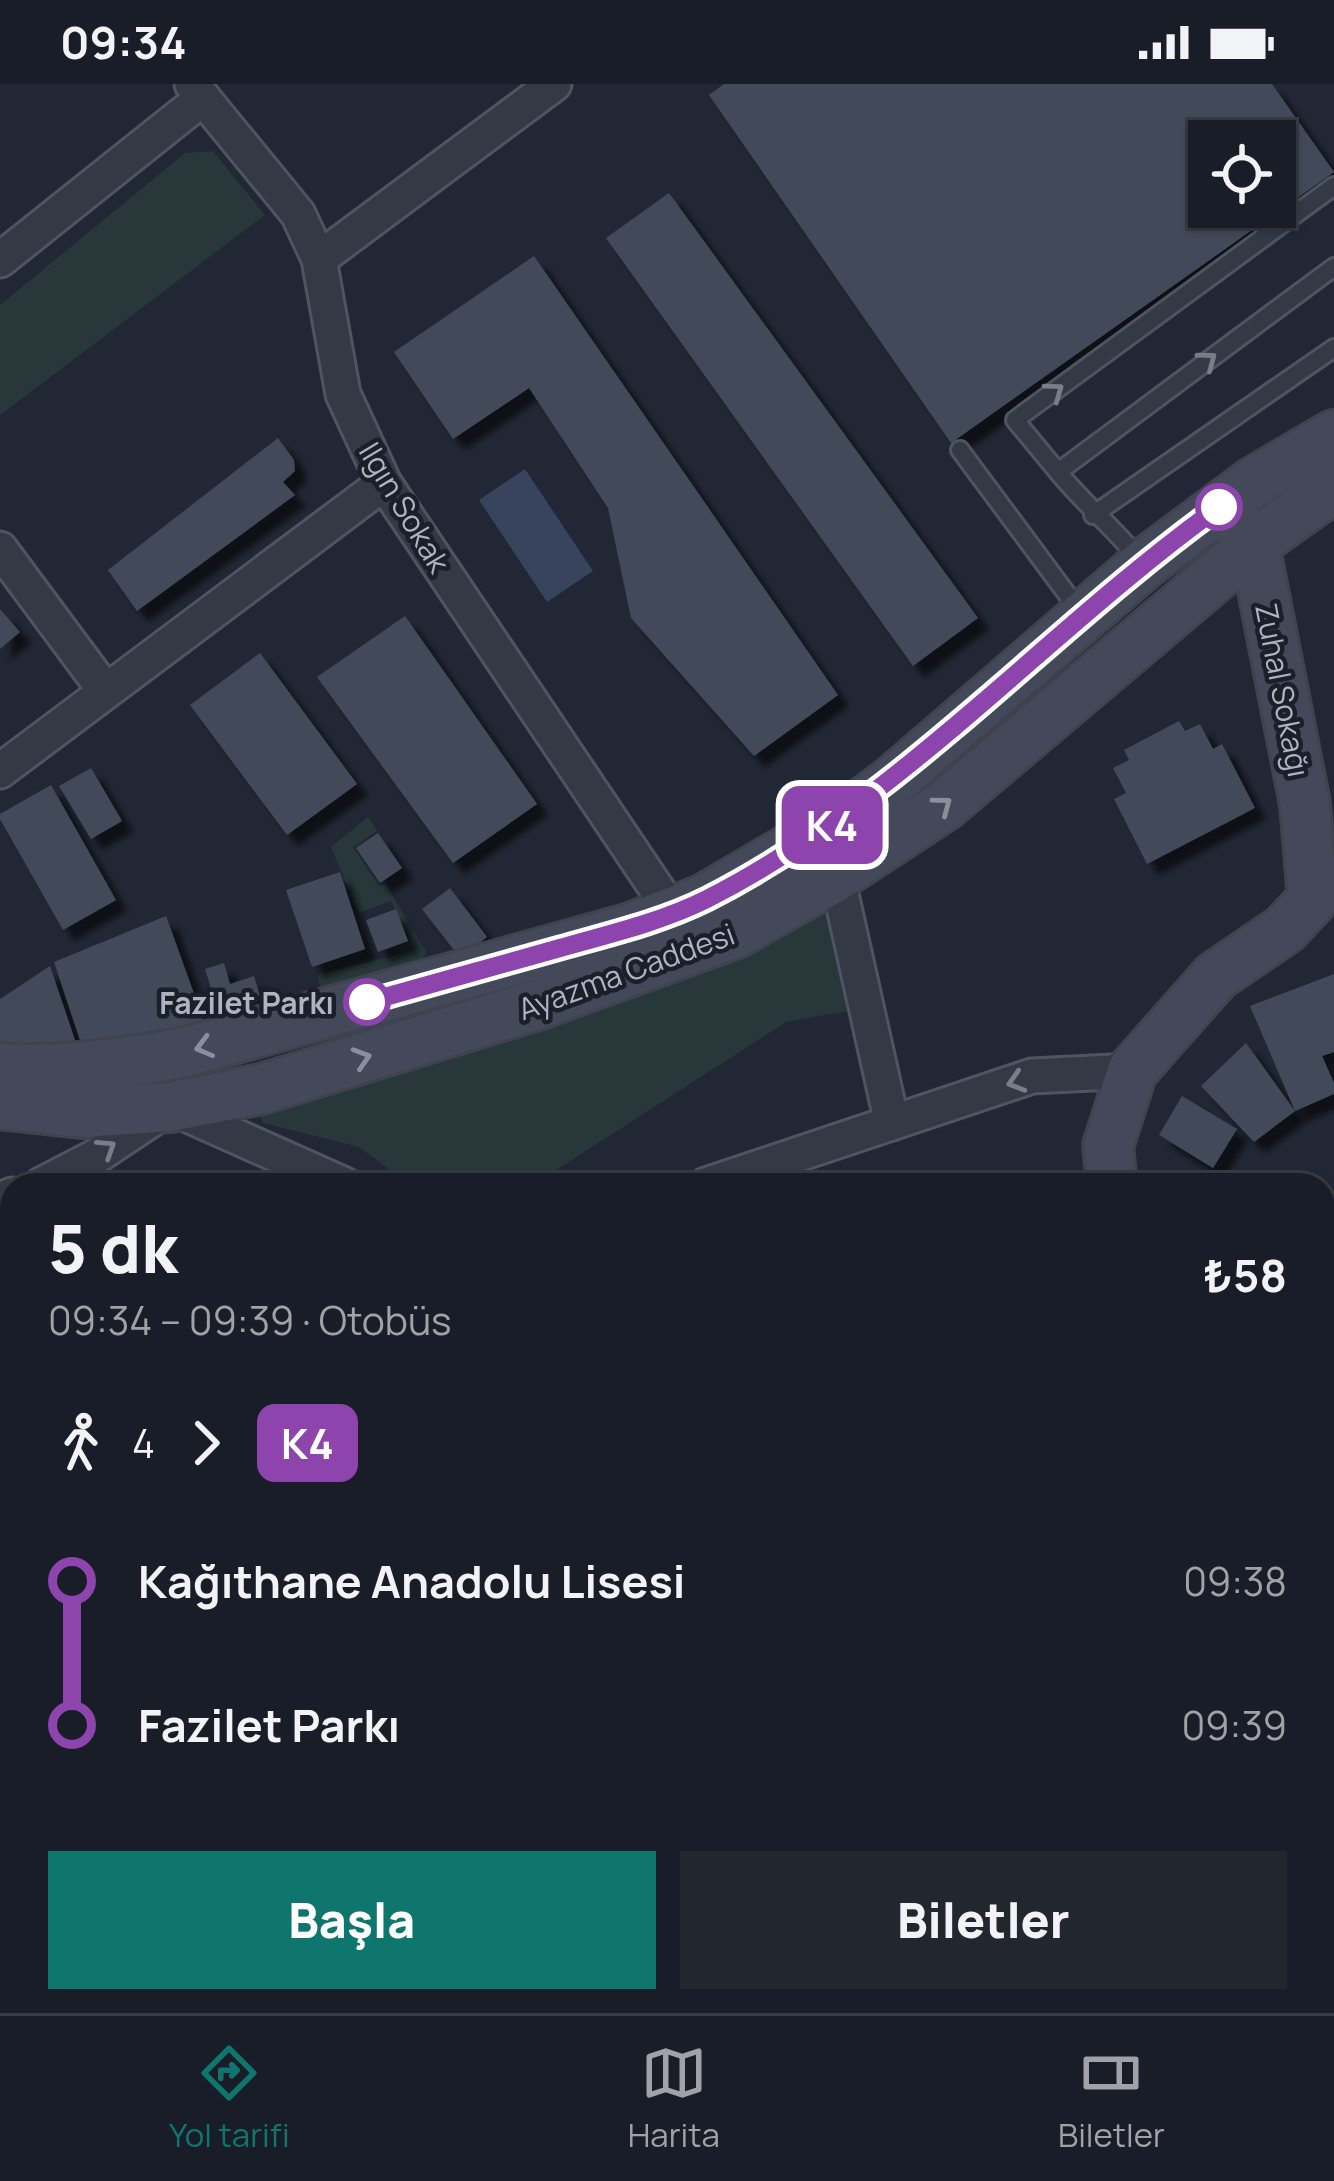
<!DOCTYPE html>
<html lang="tr">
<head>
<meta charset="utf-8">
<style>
	:root { --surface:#191d27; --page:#22262f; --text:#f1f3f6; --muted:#9fa2a7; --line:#373b44; --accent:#0f766e }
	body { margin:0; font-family:Manrope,sans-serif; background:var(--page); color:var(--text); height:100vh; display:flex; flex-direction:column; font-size:45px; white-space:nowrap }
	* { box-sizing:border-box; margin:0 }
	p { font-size:39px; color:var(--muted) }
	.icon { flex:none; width:66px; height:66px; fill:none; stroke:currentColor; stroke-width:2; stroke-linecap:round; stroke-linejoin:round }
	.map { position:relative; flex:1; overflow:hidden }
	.details { position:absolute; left:0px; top:1089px; width:1335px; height:840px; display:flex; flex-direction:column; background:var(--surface); border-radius:36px 36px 0 0; box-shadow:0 3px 9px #0004,0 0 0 3px var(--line) }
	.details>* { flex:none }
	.badge { padding:0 24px; border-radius:18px; font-size:42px; line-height:78px }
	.buttons { position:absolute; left:1188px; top:36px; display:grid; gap:24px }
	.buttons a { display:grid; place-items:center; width:108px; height:108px; border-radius:0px; background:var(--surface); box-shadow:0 3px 9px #0004,0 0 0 3px var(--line); font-size:60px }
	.map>.badge { position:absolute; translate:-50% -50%; box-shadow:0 0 0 6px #fff }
	.legs { display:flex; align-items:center; gap:18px; height:132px; padding:0 48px; font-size:39px }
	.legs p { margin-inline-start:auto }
	.summary { display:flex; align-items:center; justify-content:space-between; height:204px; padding:0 48px }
	h1 { font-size:66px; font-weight:800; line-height:90px }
	.button { display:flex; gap:24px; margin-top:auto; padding:24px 48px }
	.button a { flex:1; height:138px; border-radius:0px; background:var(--accent); color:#fff; font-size:48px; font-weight:800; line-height:138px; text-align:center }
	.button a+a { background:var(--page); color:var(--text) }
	ul { padding:0 48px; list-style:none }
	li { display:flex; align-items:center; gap:42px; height:144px; font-size:45px }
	li i { display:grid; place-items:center; width:18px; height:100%; margin:0 15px; background:currentColor }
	li i::after { content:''; width:30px; height:30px; margin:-15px; border:9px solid; border-radius:50%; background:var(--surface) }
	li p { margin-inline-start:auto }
	li:first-child i { background:linear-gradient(#0000 50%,currentColor 0) }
	li:last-child i { background:linear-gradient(currentColor 50%,#0000 0) }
	.status { display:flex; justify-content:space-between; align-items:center; height:84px; padding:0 60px; background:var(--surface); direction:ltr }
	.status svg { height:33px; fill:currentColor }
	.dock { display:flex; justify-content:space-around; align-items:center; height:168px; border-top:3px solid var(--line); background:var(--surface); font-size:33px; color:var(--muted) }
	.dock a { display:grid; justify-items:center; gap:6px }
	.dock .selected { color:var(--accent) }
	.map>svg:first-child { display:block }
</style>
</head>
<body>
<div class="status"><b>09:34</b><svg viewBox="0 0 49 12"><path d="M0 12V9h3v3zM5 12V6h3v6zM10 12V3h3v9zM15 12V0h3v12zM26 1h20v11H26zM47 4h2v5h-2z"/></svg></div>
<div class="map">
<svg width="1334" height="1929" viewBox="0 0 1334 1929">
	<defs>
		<filter id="shadow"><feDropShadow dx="11" dy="11" stdDeviation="3" flood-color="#0009"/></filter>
	</defs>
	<rect width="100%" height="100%" fill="#212734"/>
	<g fill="#27373a">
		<polygon points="213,67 265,131 0,331 0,221 185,69"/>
		<polygon points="368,733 377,747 353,763 379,802 385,799 426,868 418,884 322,909 317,891 401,870 399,863 410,856 391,817 359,829 331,763"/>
		<polygon points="823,816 854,926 786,938 533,1101 410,1101 359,1063 263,1039 258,1027"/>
	</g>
	<polygon fill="#38435d" points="525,385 593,487 547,518 479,416"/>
	<g fill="#434a59" fill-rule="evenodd" filter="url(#shadow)">
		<path d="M724 0H1272L1334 88 951 359 709 11ZM1209 57H1275V123H1209Z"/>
		<polygon points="669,109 978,534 913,582 606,154"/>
		<polygon points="534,172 838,611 754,672 631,534 608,424 529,304 453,355 394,268"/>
		<polygon points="278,354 294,376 295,387 283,398 295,411 137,527 108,486"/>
		<polygon points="0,525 20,548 0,565"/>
		<polygon points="405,532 537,720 453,779 317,593"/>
		<polygon points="260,569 357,700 287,751 190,621"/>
		<polygon points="1179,637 1185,647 1200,640 1213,665 1222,660 1255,724 1147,780 1114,715 1126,709 1113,684 1129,676 1124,666"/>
		<polygon points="91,684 122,737 91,755 59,702"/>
		<polygon points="51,701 116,816 63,846 0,735 0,730"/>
		<polygon points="378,749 402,784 380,799 356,764"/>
		<polygon points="340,788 365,865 312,883 286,806"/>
		<polygon points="450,804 487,853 460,874 422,825"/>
		<polygon points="396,825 408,857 378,868 366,836"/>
		<polygon points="166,832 205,940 81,959 54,878"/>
		<polygon points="224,879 230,900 254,892 260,912 217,924 205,885"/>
		<polygon points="50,882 76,959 0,968 0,915"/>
		<polygon points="1334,890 1334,968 1322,972 1334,999 1334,1010 1295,1027 1250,922"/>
		<polygon points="1246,959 1295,1027 1254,1058 1201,1002"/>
		<polygon points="1182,1012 1237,1045 1213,1084 1159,1051"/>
		<polygon points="1334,1119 1334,1169 1323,1153 1323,1127"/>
		<polygon points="1325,1264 1334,1272 1334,1362 1323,1356"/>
		<polygon points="12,1375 12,1488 10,1488 0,1438 0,1377"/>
		<polygon points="1323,1410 1334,1411 1334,1531 1323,1530"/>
		<polygon points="1323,1534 1334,1536 1325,1583 1323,1583"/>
		<polygon points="1158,1917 1256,1917 1254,1929 1155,1929"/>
	</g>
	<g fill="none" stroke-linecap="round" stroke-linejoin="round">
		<g stroke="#4f5460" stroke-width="22">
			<g id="lane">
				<polyline points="960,366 1081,529"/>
				<polyline points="1058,388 1015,336 1334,102"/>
				<polyline points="1093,431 1334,264"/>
				<path d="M1139 475C1113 443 1084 420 1058 388L1334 183"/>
			</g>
		</g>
		<g stroke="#4f5460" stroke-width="39">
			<g id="street">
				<polyline points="554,0 319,175 343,310 384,399 673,829"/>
				<polyline points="203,14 298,130 319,175"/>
				<polyline points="0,176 203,14 192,0"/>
				<polyline points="0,465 104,605"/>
				<polyline points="0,687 384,399"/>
				<polyline points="837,792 892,1039"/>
				<polyline points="41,1101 95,1073 170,1023 345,1101"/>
				<polyline points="706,1101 1032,992 1132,987"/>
				<polyline points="0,1116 12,1111"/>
				<polyline points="0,1348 12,1346"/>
				<polyline points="0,1597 12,1594"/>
				<polyline points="0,1891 12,1885"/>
				<polyline points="127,1917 130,1929"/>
				<polyline points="357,1917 357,1929"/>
				<polyline points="540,1917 541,1929"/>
				<polyline points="784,1929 784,1917"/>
			</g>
		</g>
		<g stroke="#3e434f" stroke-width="54">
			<g id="secondary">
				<path d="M0 984C63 988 124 979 186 968L631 844 703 816 845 733 894 696 1144 480 1254 398 1334 351"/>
				<polyline points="0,1020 82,1029 170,1023 261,1005 537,921 736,849 837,792 944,722 1254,460 1334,403"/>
				<polyline points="1112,1101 1108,1062 1132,987 1216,892 1285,845 1313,815 1305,720 1254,460 1237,439"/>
				<polyline points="1323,1234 1334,1226"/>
				<polyline points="1116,1929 1119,1917"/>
			</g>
		</g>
		<use href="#lane" stroke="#343a45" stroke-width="16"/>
		<use href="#street" stroke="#343a45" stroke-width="33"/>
		<use href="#secondary" stroke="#434958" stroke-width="48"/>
	</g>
	<defs><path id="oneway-chevron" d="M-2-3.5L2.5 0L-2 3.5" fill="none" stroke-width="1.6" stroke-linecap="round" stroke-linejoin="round" transform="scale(3)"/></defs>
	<g stroke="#787d8a">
		<use href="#oneway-chevron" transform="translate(1208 276) rotate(-37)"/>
		<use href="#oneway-chevron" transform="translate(1055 307) rotate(-36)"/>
		<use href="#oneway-chevron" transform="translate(1016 998) rotate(163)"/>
		<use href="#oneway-chevron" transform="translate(107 1064) rotate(-33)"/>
	</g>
	<g stroke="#898f9d">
		<use href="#oneway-chevron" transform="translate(943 721) rotate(-37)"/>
		<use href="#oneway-chevron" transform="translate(204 963) rotate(165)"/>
		<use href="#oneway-chevron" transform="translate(362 974) rotate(-17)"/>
	</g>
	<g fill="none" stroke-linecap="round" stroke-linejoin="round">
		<g stroke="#fff" stroke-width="27">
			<path id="line-1" d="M367 918C431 900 496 882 560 864 609 850 661 838 707 815 903 715 1043 550 1219 423"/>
		</g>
		<use href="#line-1" stroke="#8e44ad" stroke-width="18"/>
	</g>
	<g fill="#fff" stroke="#8e44ad" stroke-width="6">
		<circle cx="1219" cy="423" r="21"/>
		<circle cx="367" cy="918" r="21"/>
	</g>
	<g text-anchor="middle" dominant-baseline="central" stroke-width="9" stroke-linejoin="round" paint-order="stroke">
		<g font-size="30" fill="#afb4c2" stroke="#1a1f2a">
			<text transform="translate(405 423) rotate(59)">Ilgın Sokak</text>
			<text transform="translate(1283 606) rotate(79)">Zuhal Sokağı</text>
			<text transform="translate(626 887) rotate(-20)">Ayazma Caddesi</text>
		</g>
		<g font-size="30" font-weight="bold" fill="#afb4c2" stroke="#1a1f2a" text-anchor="end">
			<text x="334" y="918">Fazilet Parkı</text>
		</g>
	</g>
</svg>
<div class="buttons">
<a><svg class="icon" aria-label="locate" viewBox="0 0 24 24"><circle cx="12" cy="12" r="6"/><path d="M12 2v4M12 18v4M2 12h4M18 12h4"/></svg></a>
</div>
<b class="badge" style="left:832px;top:741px;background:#8e44ad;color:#fff">K4</b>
<section class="details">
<div class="summary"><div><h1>5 dk</h1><p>09:34 – 09:39 · Otobüs</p></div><b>₺58</b></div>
<div class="legs"><svg class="icon" aria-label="walk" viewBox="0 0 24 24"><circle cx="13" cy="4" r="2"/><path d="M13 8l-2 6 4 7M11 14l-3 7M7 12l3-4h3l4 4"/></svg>4<svg class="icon" aria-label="forward" viewBox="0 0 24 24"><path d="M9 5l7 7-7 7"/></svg><b class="badge" style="background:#8e44ad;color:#fff">K4</b></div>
<ul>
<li><i style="color:#8e44ad"></i><b>Kağıthane Anadolu Lisesi</b><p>09:38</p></li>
<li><i style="color:#8e44ad"></i><b>Fazilet Parkı</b><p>09:39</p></li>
</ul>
<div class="button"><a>Başla</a><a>Biletler</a></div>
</section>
</div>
<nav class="dock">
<a class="selected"><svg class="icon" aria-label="directions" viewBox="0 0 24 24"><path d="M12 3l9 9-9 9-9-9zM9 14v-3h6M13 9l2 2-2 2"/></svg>Yol tarifi</a>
<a><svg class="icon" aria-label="map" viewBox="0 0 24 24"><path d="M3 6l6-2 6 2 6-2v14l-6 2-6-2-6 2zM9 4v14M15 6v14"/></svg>Harita</a>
<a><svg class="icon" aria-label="tickets" viewBox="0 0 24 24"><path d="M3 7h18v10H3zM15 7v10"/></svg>Biletler</a>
</nav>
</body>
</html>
